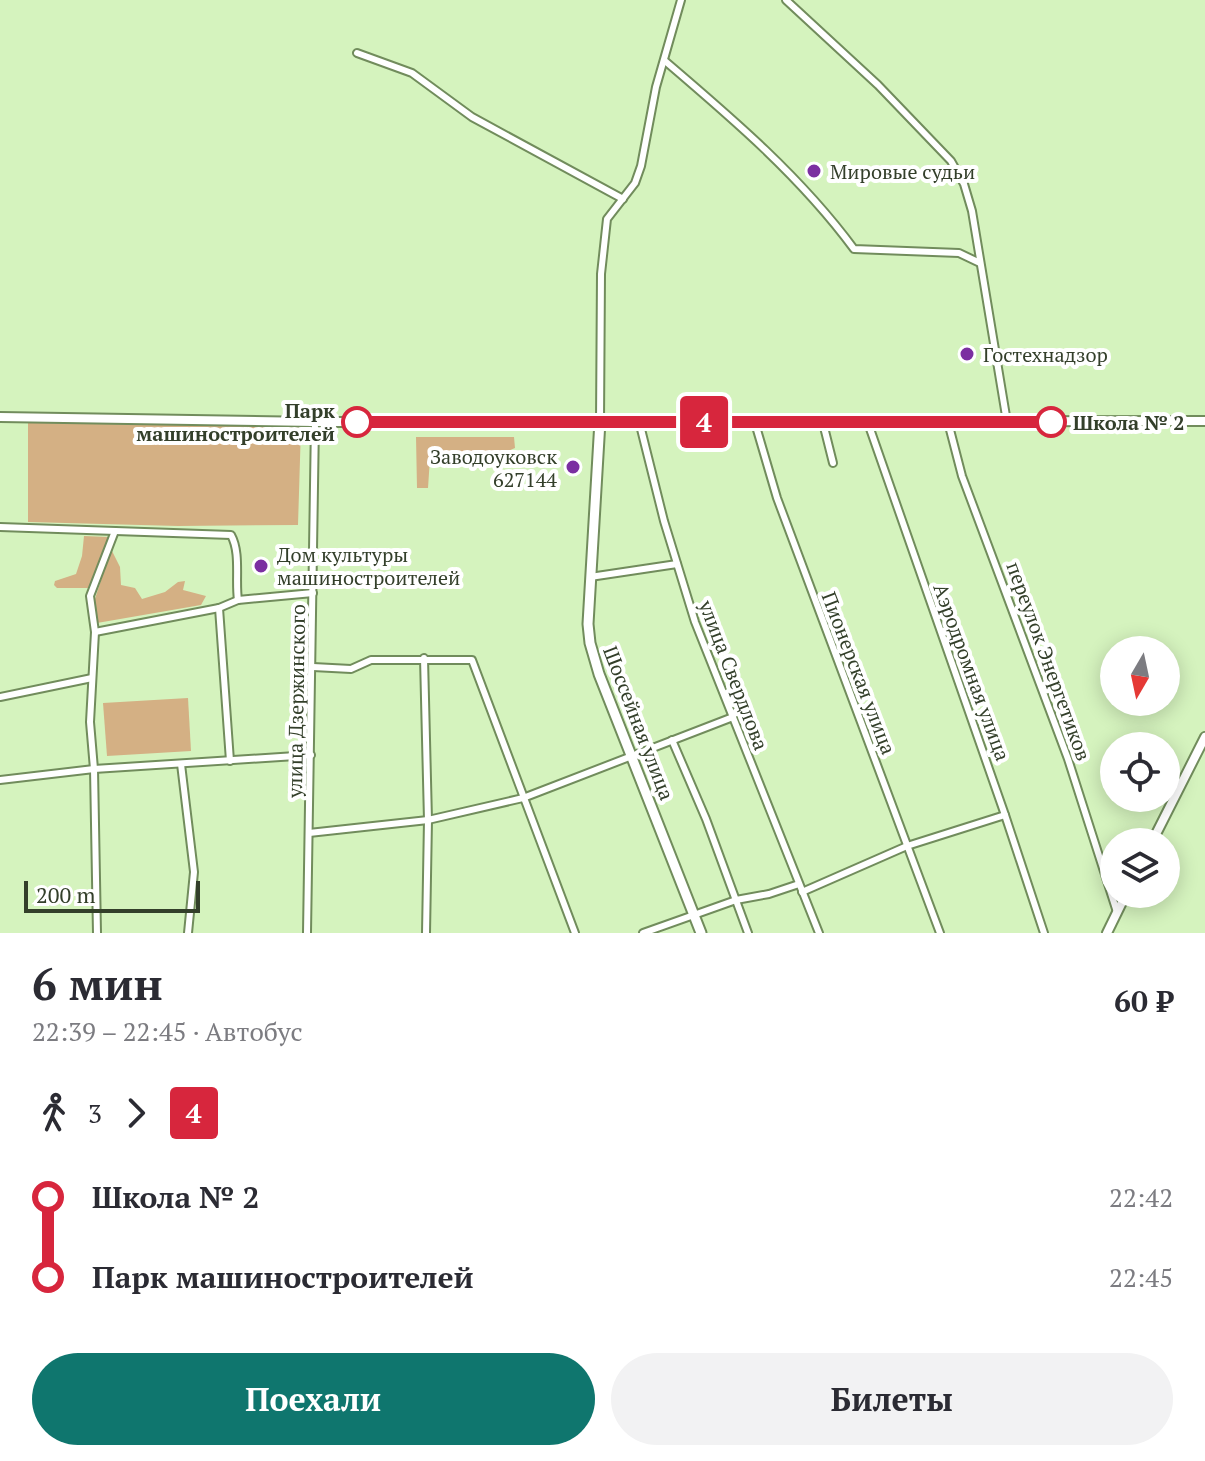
<!DOCTYPE html>
<html lang="ru">
<head>
<meta charset="utf-8">
<style>
	:root { --surface:#fff; --page:#f2f2f3; --text:#2b2b33; --muted:#7c7c81; --accent:#0f766e }
	body { margin:0; font-family:"PT Serif",serif; background:var(--page); color:var(--text); height:100vh; display:flex; flex-direction:column; font-size:30px; white-space:nowrap }
	* { box-sizing:border-box; margin:0 }
	p { font-size:26px; color:var(--muted) }
	.icon { flex:none; width:44px; height:44px; fill:none; stroke:currentColor; stroke-width:2; stroke-linecap:round; stroke-linejoin:round }
	.map { position:relative; height:933px; overflow:hidden }
	.side { display:flex; flex-direction:column; background:var(--surface); flex:1 }
	.side>* { flex:none }
	.badge { padding:0 16px; border-radius:6px; font-size:28px; line-height:52px }
	.needle { width:52px; rotate:189deg }
	.buttons { position:absolute; left:1100px; top:636px; display:grid; gap:16px }
	.buttons a { display:grid; place-items:center; width:80px; height:80px; border-radius:50%; background:var(--surface); box-shadow:0 4px 20px #0003; font-size:40px }
	.scale { position:absolute; left:24px; bottom:20px; width:176px; box-sizing:border-box; padding-left:8px; border:4px solid #333f2a; border-top:0; font-size:22px; line-height:28px; white-space:nowrap; color:#333f2a; -webkit-text-stroke:6px #fff; paint-order:stroke }
	.map>.badge { position:absolute; translate:-50% -50%; box-shadow:0 0 0 4px #fff }
	.legs { display:flex; align-items:center; gap:12px; height:88px; padding:0 32px; font-size:26px }
	.legs p { margin-inline-start:auto }
	.headline { display:flex; align-items:center; justify-content:space-between; height:136px; padding:0 32px }
	h1 { font-size:44px; font-weight:700; line-height:60px }
	.action { display:flex; gap:16px; margin-top:auto; padding:16px 32px }
	.action a { flex:1; height:92px; border-radius:48px; background:var(--accent); color:#fff; font-size:32px; font-weight:700; line-height:92px; text-align:center }
	.action a+a { background:var(--page); color:var(--text) }
	ul { padding:0 32px; list-style:none }
	li { display:flex; align-items:center; gap:28px; height:80px; font-size:30px }
	li i { display:grid; place-items:center; width:12px; height:100%; margin:0 10px; background:currentColor }
	li i::after { content:''; width:20px; height:20px; margin:-10px; border:6px solid; border-radius:50%; background:var(--surface) }
	li p { margin-inline-start:auto }
	li:first-child i { background:linear-gradient(#0000 50%,currentColor 0) }
	li:last-child i { background:linear-gradient(currentColor 50%,#0000 0) }
	.map>svg:first-child { display:block }
</style>
</head>
<body>
<div class="map">
<svg width="1205" height="933" viewBox="0 0 1205 933">
	<rect width="100%" height="100%" fill="#d5f3be"/>
	<g fill="#d4b084">
		<polygon points="28,419 301,427 298,525 178,526 28,522"/>
		<polygon points="416,437 514,437 515,448 488,460 457,461 430,458 428,488 417,488"/>
		<polygon points="84,536 109,537 90,588 57,588 54,585 55,581 76,574 82,556"/>
		<polygon points="111,549 120,567 121,585 135,588 142,599 165,592 178,582 185,581 183,590 206,596 201,605 97,623 94,602"/>
		<polygon points="188,698 191,751 107,756 103,703"/>
	</g>
	<g fill="none" stroke-linecap="round" stroke-linejoin="round">
		<g stroke="#718c5c" stroke-width="10">
			<g id="minor">
				<polyline points="786,0 878,85 951,161 964,184 972,211 1007,422"/>
				<polyline points="357,53 412,73 472,117 623,199"/>
				<path d="M665 61C733 119 801 177 854 249L959 253 980 263"/>
				<polyline points="600,421 601,274 607,219 635,183 641,166 656,87 681,0"/>
				<polyline points="639,421 664,521 695,622 819,933"/>
				<polyline points="948,422 962,476 1068,759 1117,912"/>
				<polyline points="755,423 777,498 940,933"/>
				<polyline points="823,423 833,463"/>
				<polyline points="868,423 1005,815 1044,933"/>
				<path d="M0 527 231 535C241 553 235 580 238 600"/>
				<polyline points="590,577 677,564"/>
				<polyline points="219,608 230,761"/>
				<polyline points="95,632 219,608 238,600 313,593"/>
				<polyline points="424,658 428,820 426,933"/>
				<polyline points="313,667 351,669 371,660 472,660 575,933"/>
				<polyline points="0,697 92,678"/>
				<polyline points="672,740 706,819 748,933"/>
				<polyline points="181,764 194,872 188,933"/>
				<polyline points="0,780 94,769 311,755"/>
				<polyline points="309,833 428,820 523,798 733,717"/>
				<polyline points="802,892 907,846 1005,815"/>
				<polyline points="97,933 94,769 90,722 95,632 90,596 115,531"/>
				<polyline points="307,933 315,422"/>
				<polyline points="643,933 736,900 769,894 799,884"/>
			</g>
		</g>
		<g stroke="#718c5c" stroke-width="12">
			<g id="tertiary">
				<polyline points="0,417 315,422 1205,421"/>
				<polyline points="1152,842 1205,737"/>
				<polyline points="1107,933 1126,894"/>
			</g>
		</g>
		<g stroke="#718c5c" stroke-width="13">
			<polyline id="secondary" points="600,421 588,624 590,643 599,674 701,933"/>
		</g>
		<use href="#minor" stroke="#fff" stroke-width="6"/>
		<use href="#tertiary" stroke="#fff" stroke-width="8"/>
		<use href="#secondary" stroke="#fff" stroke-width="9"/>
	</g>
	<g fill="none" stroke-linecap="round" stroke-linejoin="round">
		<g stroke="#fff" stroke-width="18">
			<polyline id="line-1" points="357,422 1051,422"/>
		</g>
		<use href="#line-1" stroke="#d7263d" stroke-width="12"/>
	</g>
	<g fill="#7b2fa1" stroke="#fff" stroke-width="3">
		<circle cx="814" cy="171" r="8"/>
		<circle cx="967" cy="354" r="8"/>
		<circle cx="573" cy="467" r="8"/>
		<circle cx="261" cy="566" r="8"/>
	</g>
	<g fill="#fff" stroke="#d7263d" stroke-width="4">
		<circle cx="357" cy="422" r="14"/>
		<circle cx="1051" cy="422" r="14"/>
	</g>
	<g text-anchor="middle" dominant-baseline="central" stroke-width="8" stroke-linejoin="round" paint-order="stroke">
		<g font-size="20" fill="#333f2a" stroke="#fff" text-anchor="start">
			<text x="830" y="171">Мировые судьи</text>
			<text x="983" y="354">Гостехнадзор</text>
			<text x="557" y="456" text-anchor="end">Заводоуковск<tspan x="557" dy="23">627144</tspan></text>
			<text x="277" y="554">Дом культуры<tspan x="277" dy="23">машиностроителей</tspan></text>
		</g>
		<g font-size="20" font-weight="bold" fill="#333f2a" stroke="#fff" text-anchor="end">
			<text x="335" y="410">Парк<tspan x="335" dy="23">машиностроителей</tspan></text>
			<text x="1073" y="422" text-anchor="start">Школа № 2</text>
		</g>
		<g font-size="20" fill="#333f2a" stroke="#fff">
			<text transform="translate(1049 661) rotate(70)">переулок Энергетиков</text>
			<text transform="translate(972 672) rotate(70)">Аэродромная улица</text>
			<text transform="translate(859 673) rotate(69)">Пионерская улица</text>
			<text transform="translate(734 675) rotate(69)">улица Свердлова</text>
			<text transform="translate(296 701) rotate(-89)">улица Дзержинского</text>
			<text transform="translate(639 723) rotate(69)">Шоссейная улица</text>
		</g>
	</g>
</svg>
<div class="buttons">
<a><svg class="needle" viewBox="-14 -14 28 28"><path d="M0-13l5 13h-10z" fill="#e53935"/><path d="M0 13l5-13h-10z" fill="#7c7c81"/></svg></a>
<a><svg class="icon" aria-label="locate" viewBox="0 0 24 24"><circle cx="12" cy="12" r="6"/><path d="M12 2v4M12 18v4M2 12h4M18 12h4"/></svg></a>
<a><svg class="icon" aria-label="layers" viewBox="0 0 24 24"><path d="M12 4l9 5-9 5-9-5zM3 14l9 5 9-5"/></svg></a>
</div>
<div class="scale">200 m</div>
<b class="badge" style="left:704px;top:422px;background:#d7263d;color:#fff">4</b>
</div>
<section class="side">
<div class="headline"><div><h1>6 мин</h1><p>22:39 – 22:45 · Автобус</p></div><b>60 ₽</b></div>
<div class="legs"><svg class="icon" aria-label="walk" viewBox="0 0 24 24"><circle cx="13" cy="4" r="2"/><path d="M13 8l-2 6 4 7M11 14l-3 7M7 12l3-4h3l4 4"/></svg>3<svg class="icon" aria-label="forward" viewBox="0 0 24 24"><path d="M9 5l7 7-7 7"/></svg><b class="badge" style="background:#d7263d;color:#fff">4</b></div>
<ul>
<li><i style="color:#d7263d"></i><b>Школа № 2</b><p>22:42</p></li>
<li><i style="color:#d7263d"></i><b>Парк машиностроителей</b><p>22:45</p></li>
</ul>
<div class="action"><a>Поехали</a><a>Билеты</a></div>
</section>
</body>
</html>
